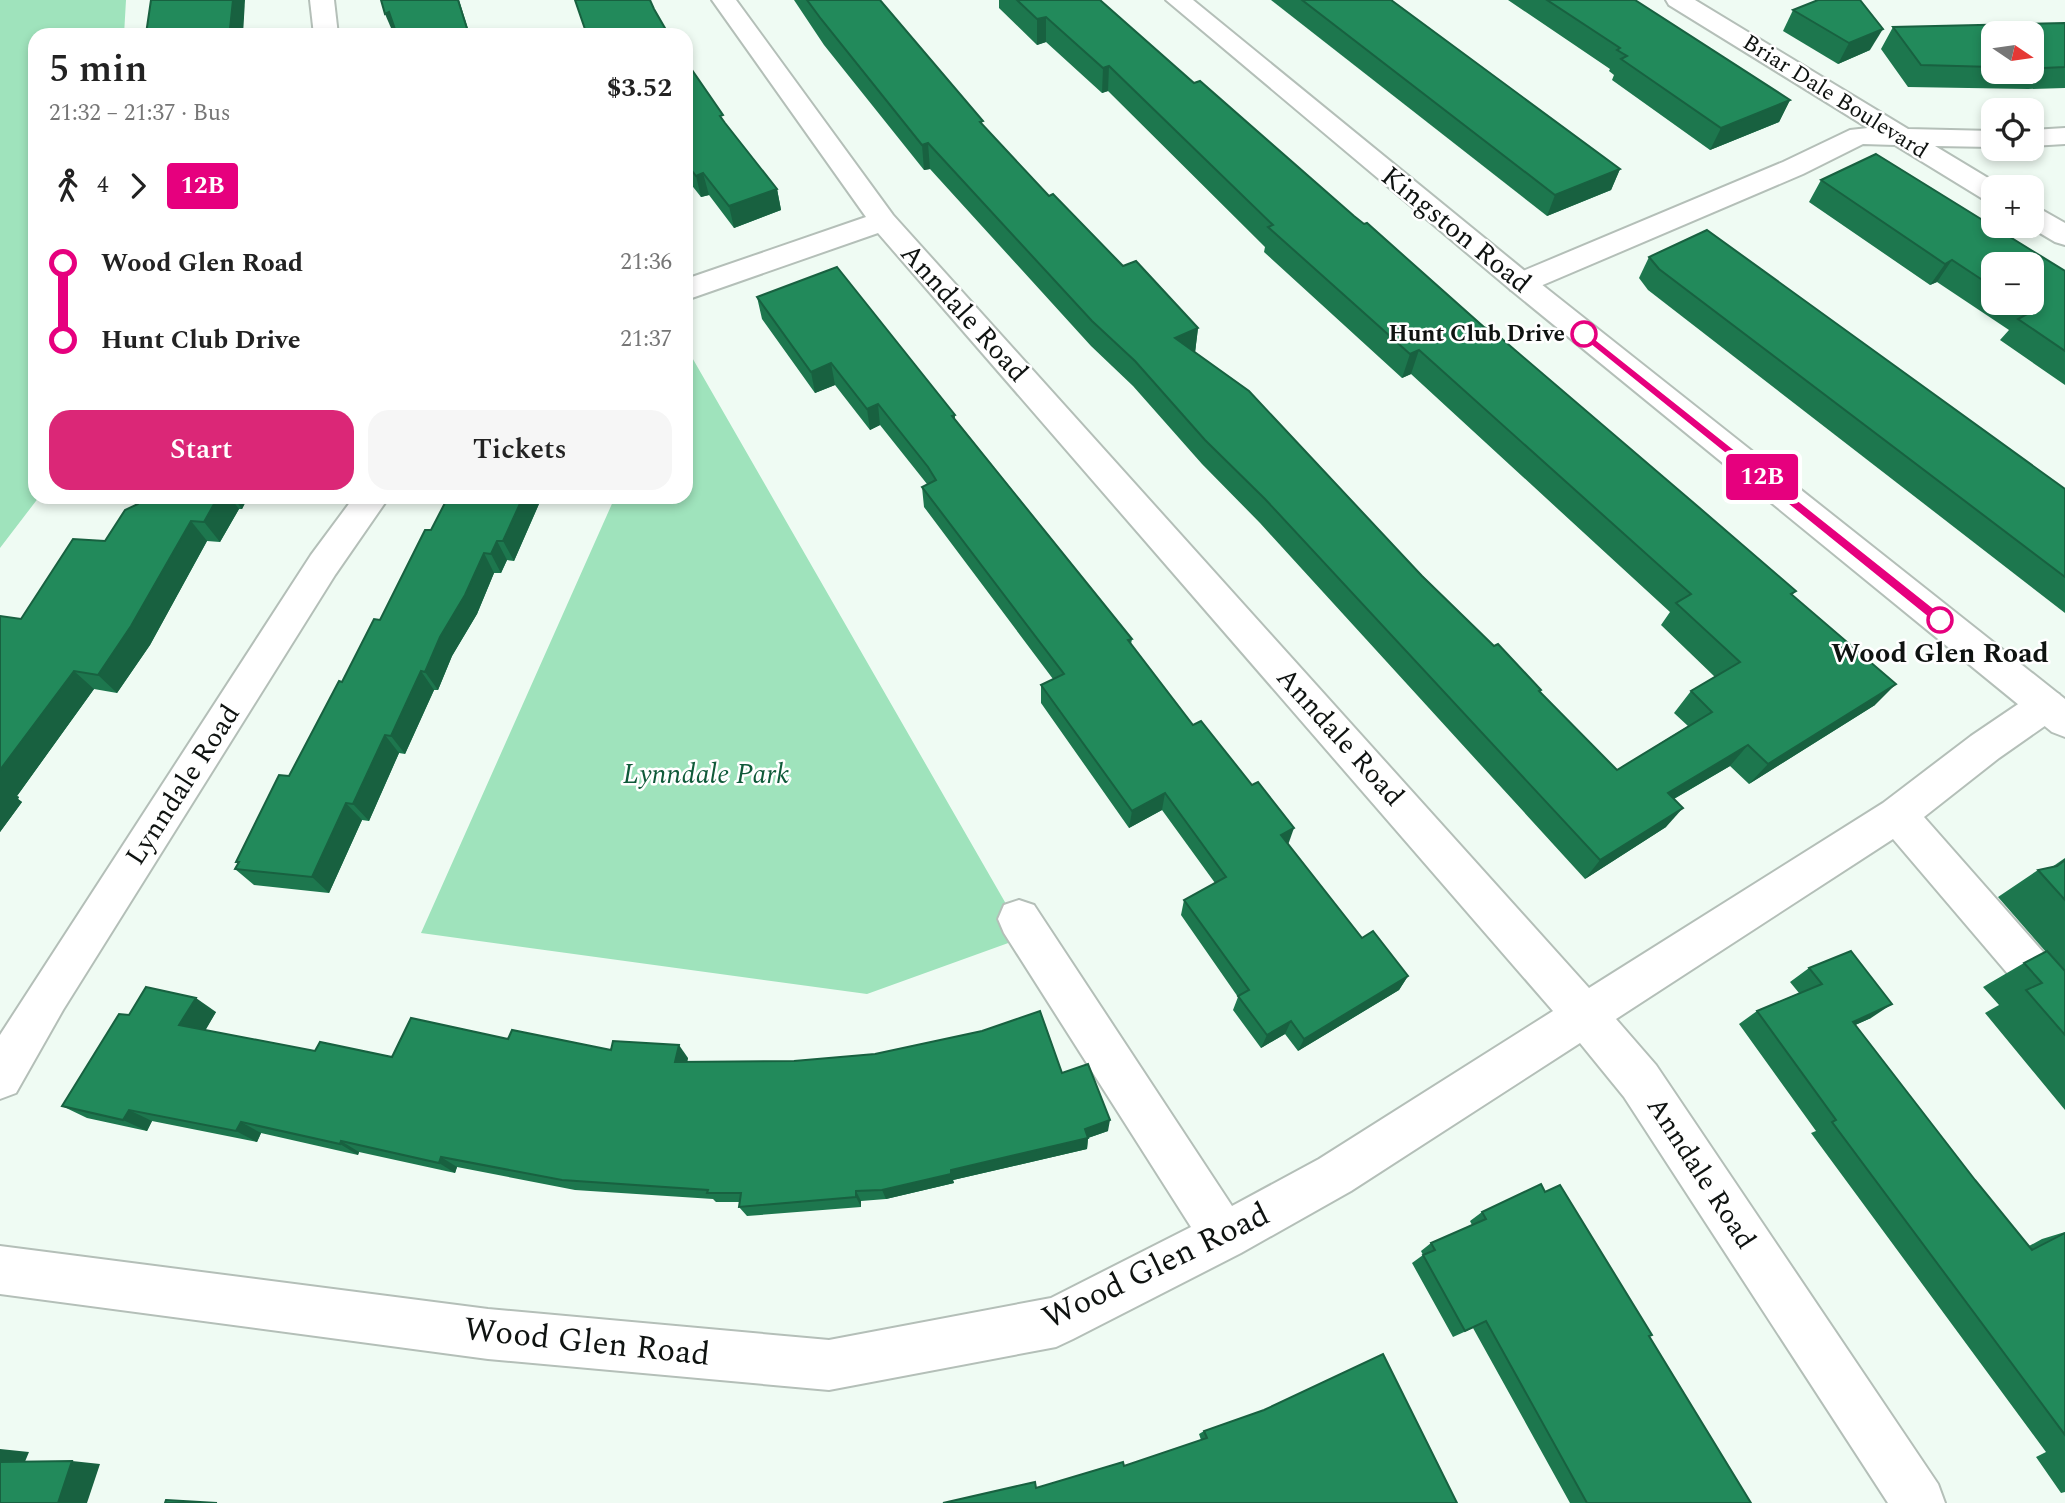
<!DOCTYPE html>
<html lang="en">
<head>
<meta charset="utf-8">
<style>
	:root { --surface:#fff; --page:#f6f6f6; --text:#222; --muted:#767676; --accent:#db2777 }
	body { margin:0; font-family:Spectral,serif; background:var(--page); color:var(--text); height:100vh; display:flex; flex-direction:column; font-size:26px; white-space:nowrap }
	* { box-sizing:border-box; margin:0 }
	p { font-size:23px; color:var(--muted) }
	.icon { flex:none; width:38px; height:38px; fill:none; stroke:currentColor; stroke-width:2; stroke-linecap:round; stroke-linejoin:round }
	.map { position:relative; flex:1; overflow:hidden }
	.panel { position:absolute; left:28px; top:28px; width:665px; height:476px; display:flex; flex-direction:column; background:var(--surface); border-radius:21px; box-shadow:0 4px 10px #0003 }
	.panel>* { flex:none }
	.badge { padding:0 14px; border-radius:5px; font-size:24px; line-height:46px }
	.needle { width:46px; rotate:103deg }
	.controls { position:absolute; left:1981px; top:21px; display:grid; gap:14px }
	.controls a { display:grid; place-items:center; width:63px; height:63px; border-radius:14px; background:var(--surface); box-shadow:0 4px 10px #0003; font-size:35px }
	.map>.badge { position:absolute; translate:-50% -50%; box-shadow:0 0 0 4px #fff }
	.legs { display:flex; align-items:center; gap:10px; height:77px; padding:0 21px; font-size:23px }
	.legs p { margin-inline-start:auto }
	.headline { display:flex; align-items:center; justify-content:space-between; height:119px; padding:0 21px }
	h1 { font-size:38px; font-weight:600; line-height:52px }
	.button { display:flex; gap:14px; margin-top:auto; padding:14px 21px }
	.button a { flex:1; height:80px; border-radius:21px; background:var(--accent); color:#fff; font-size:28px; font-weight:600; line-height:80px; text-align:center }
	.button a+a { background:var(--page); color:var(--text) }
	ul { padding:0 21px; list-style:none }
	li { display:flex; align-items:center; gap:24px; height:77px; font-size:26px }
	li i { display:grid; place-items:center; width:10px; height:100%; margin:0 9px; background:currentColor }
	li i::after { content:''; width:18px; height:18px; margin:-9px; border:5px solid; border-radius:50%; background:var(--surface) }
	li p { margin-inline-start:auto }
	li:first-child i { background:linear-gradient(#0000 50%,currentColor 0) }
	li:last-child i { background:linear-gradient(currentColor 50%,#0000 0) }
	.map>svg:first-child { display:block }
</style>
</head>
<body>
<div class="map">
<svg width="2065" height="1503" viewBox="0 0 2065 1503">
	<rect width="100%" height="100%" fill="#effbf3"/>
	<g fill="#9fe3bc">
		<polygon points="0,0 126,0 124,35 35,35 35,497 39,497 0,548"/>
		<polygon points="686,347 1025,937 867,994 421,933 615,497 686,497"/>
	</g>
	<g fill="none" stroke-linecap="round" stroke-linejoin="round">
		<g stroke="#b4bfb8" stroke-width="4">
			<g id="minor">
				<polygon points="310,0 334,0 338,35 314,35"/>
				<polygon points="712,0 736,0 893,215 1589,988 1883,803 1971,736 2033,694 2046,689 2059,694 2065,705 2059,716 1999,758 1924,817 2065,977 2065,1009 2052,1014 2037,1008 1893,839 1616,1019 1656,1065 1938,1484 1945,1503 1888,1503 1624,1097 1580,1043 1351,1191 1241,1253 1073,1339 1056,1347 829,1390 488,1359 0,1294 0,1246 488,1309 829,1340 1051,1298 1191,1227 1004,933 998,919 1004,905 1019,900 1034,905 1232,1206 1319,1159 1553,1011 878,233 686,300 686,279 866,217"/>
				<polygon points="1666,0 1695,0 1908,129 1993,131 1993,147 1935,146 2003,187 1993,187 1993,202 1983,199 1895,145 1863,144 1803,174 1531,290 1521,293 1511,290 1506,283 1511,276 1783,162 1850,130 1868,128 1669,5"/>
				<polygon points="2065,128 2065,144 2032,146 2032,130"/>
				<polygon points="2032,207 2042,210 2065,223 2065,245 2055,242 2028,226 2032,226"/>
				<polygon points="354,497 389,497 335,575 63,1010 16,1093 0,1099 0,1035 311,555"/>
			</g>
		</g>
		<g stroke="#b4bfb8" stroke-width="4">
			<polygon id="major" points="1166,0 1193,0 1531,276 2065,699 2065,737 2052,732 1511,290"/>
		</g>
		<use href="#minor" fill="#fff" fill-rule="evenodd"/>
		<use href="#major" fill="#fff" fill-rule="evenodd"/>
	</g>
	<g fill="#1d774e" fill-rule="evenodd">
		<polygon points="794,0 880,0 983,126 1049,196 1123,266 1198,328 1195,352 1494,646 1541,690 1540,692 1617,770 1688,726 1674,713 1691,691 1715,677 1661,625 1670,612 1411,374 1402,378 1264,252 1265,247 1108,91 1102,93 1046,42 1037,45 999,8 999,0 1100,0 1194,83 1354,216 1796,591 1792,595 1875,705 1749,784 1730,766 1674,799 1666,827 1585,879 1260,523 1202,464 1133,386 1091,346 930,169 924,170 824,45"/>
		<polygon points="1271,0 1391,0 1620,169 1611,190 1547,216"/>
		<polygon points="1508,0 1635,0 1790,100 1779,122 1710,150 1612,80 1614,75 1609,71 1610,69"/>
		<polygon points="1793,10 1870,50 1838,64 1783,31"/>
		<path d="M2065 23V88L2028 89 1908 87 1881 49 1893 27ZM1993 33H2032V72H1993Z"/>
		<polygon points="686,64 725,124 777,189 781,210 734,228 709,195 701,197 686,178"/>
		<path d="M1821 180 2065 271V385L2000 340 2009 330 1937 282 1930 285 1809 202ZM1993 264 2032 303H1993Z"/>
		<polygon points="1649,257 2065,489 2065,613 1648,290 1639,278"/>
		<polygon points="757,297 955,415 955,419 1132,639 1131,644 1193,725 1362,938 1408,976 1399,990 1298,1051 1285,1034 1261,1048 1233,1010 1238,997 1181,915 1184,900 1215,883 1162,810 1129,828 1041,703 1041,685 1053,679 924,507 922,487 927,484 880,425 870,430 835,385 815,393 762,319"/>
		<polygon points="143,497 248,497 242,509 239,509 220,542 207,541 150,645 117,693 94,689 17,796 19,797 18,799 22,802 0,832 0,616 21,619 105,541 138,504"/>
		<polygon points="542,497 514,561 507,560 501,573 494,573 477,614 452,656 438,690 434,690 405,754 399,753 369,821 362,820 329,893 254,885 235,869 238,864 236,862 289,776 342,682 380,620 431,530"/>
		<polygon points="2065,858 2065,1110 1985,1013 1999,1005 1983,987 2024,963 2046,952 1998,897 2038,870 2052,867"/>
		<polygon points="1809,968 1871,1018 1855,1025 1975,1180 2029,1246 2042,1239 2065,1232 2065,1492 2061,1493 2036,1457 2046,1452 1811,1133 1816,1131 1739,1024 1757,1011 1799,993 1790,982"/>
		<polygon points="216,1012 205,1030 315,1051 392,1057 508,1039 688,1058 687,1062 1062,1073 1108,1131 1088,1138 1087,1149 953,1180 954,1183 886,1199 861,1201 861,1207 747,1216 739,1207 740,1202 716,1202 713,1199 575,1190 457,1167 455,1173 359,1152 358,1155 261,1133 257,1142 152,1121 147,1131 87,1118 62,1106 129,1015"/>
		<polygon points="1545,1192 1649,1336 1751,1503 1570,1503 1473,1328 1453,1337 1412,1263 1423,1255 1421,1251 1431,1243 1472,1225 1470,1221 1482,1212"/>
		<polygon points="1204,1431 1457,1503 1036,1488 1124,1466 1201,1440 1199,1434"/>
	</g>
	<g fill="#186140">
		<polygon points="233,0 245,0 243,35 233,35 230,29"/>
		<polygon points="458,0 459,0 470,35 469,35"/>
		<polygon points="389,12 398,34 394,35 385,14"/>
		<polygon points="1046,17 1046,42 1037,45 1037,19"/>
		<polygon points="1883,29 1870,50 1838,64 1849,43"/>
		<polygon points="1109,66 1108,91 1102,93 1103,68"/>
		<polygon points="1790,100 1779,122 1710,150 1721,128"/>
		<polygon points="928,143 930,169 924,170 922,145"/>
		<polygon points="1620,169 1611,190 1547,216 1555,195"/>
		<polygon points="703,173 709,195 701,197 696,176"/>
		<polygon points="777,189 781,210 734,228 729,206"/>
		<polygon points="1952,260 1937,282 1930,285 1945,264"/>
		<polygon points="1198,328 1195,353 1175,338"/>
		<polygon points="1419,350 1411,374 1402,378 1410,354"/>
		<polygon points="831,363 835,385 815,393 811,372"/>
		<polygon points="878,404 880,425 870,430 867,409"/>
		<polygon points="218,497 230,497 239,509 220,542 204,522"/>
		<polygon points="233,497 248,497 242,509"/>
		<polygon points="523,497 542,497 514,561 503,541"/>
		<polygon points="191,521 207,541 150,645 117,693 98,675"/>
		<polygon points="497,541 507,560 501,573 491,554"/>
		<polygon points="484,553 494,573 477,614 452,656 438,690 425,672 440,637"/>
		<polygon points="74,671 94,689 17,796 19,797 18,799 22,802 0,832 0,770"/>
		<polygon points="421,671 434,690 405,754 391,736"/>
		<polygon points="1896,684 1875,705 1749,784 1768,764"/>
		<polygon points="385,735 399,753 369,821 353,804"/>
		<polygon points="1748,745 1730,766 1651,812 1668,793"/>
		<polygon points="1165,793 1162,810 1129,828 1132,811"/>
		<polygon points="346,803 362,820 329,893 312,877"/>
		<polygon points="1683,808 1666,827 1585,879 1600,860"/>
		<polygon points="1294,828 1288,845 1281,835"/>
		<polygon points="1408,976 1399,990 1298,1051 1304,1039"/>
		<polygon points="196,998 216,1012 201,1038 179,1025"/>
		<polygon points="1892,1004 1871,1018 1833,1035 1853,1022"/>
		<polygon points="1291,1021 1285,1034 1261,1048 1267,1035"/>
		<polygon points="679,1045 688,1058 684,1074 675,1062"/>
		<polygon points="129,1110 152,1121 147,1131 123,1120"/>
		<polygon points="1110,1120 1108,1131 1085,1139 1088,1138 1087,1149 953,1180 954,1183 886,1199 882,1190 951,1170"/>
		<polygon points="241,1122 261,1133 257,1142 236,1131"/>
		<polygon points="341,1141 359,1152 358,1155 340,1144"/>
		<polygon points="441,1157 457,1167 455,1173 439,1163"/>
		<polygon points="856,1191 861,1201 861,1207 856,1197"/>
		<polygon points="0,1449 29,1452 24,1464 0,1462"/>
		<polygon points="72,1461 100,1464 87,1503 58,1503"/>
	</g>
	<g fill="#228a5b" stroke="#186140" stroke-width="2">
		<polygon points="151,0 233,0 230,29 235,29 235,35 157,35 158,33 146,34"/>
		<polygon points="381,0 458,0 469,35 397,35 389,12 385,14"/>
		<polygon points="575,0 650,0 654,9 669,35 587,35"/>
		<polygon points="807,0 880,0 983,121 980,122 1049,196 1053,194 1123,266 1136,261 1198,328 1175,338 1249,391 1422,576 1494,646 1498,644 1541,690 1539,691 1617,770 1712,712 1691,691 1740,662 1676,603 1691,594 1419,350 1410,354 1268,227 1273,225 1109,66 1103,68 1046,17 1037,19 1017,0 1100,0 1194,83 1200,81 1354,216 1364,224 1367,223 1485,328 1488,327 1695,504 1796,591 1791,594 1896,684 1768,764 1748,745 1668,793 1683,808 1600,860 1265,499 1205,440 1135,361 1092,321 928,143 922,145 821,19"/>
		<polygon points="1302,0 1391,0 1620,169 1555,195"/>
		<polygon points="1547,0 1635,0 1790,100 1721,128 1621,59 1627,56 1617,50 1620,48"/>
		<polygon points="1818,0 1860,0 1883,29 1849,43 1793,10"/>
		<polygon points="2065,23 2065,67 2043,68 2032,67 2032,33 1993,33 1993,67 1921,65 1893,27"/>
		<polygon points="686,64 690,70 692,70 723,115 720,116 725,123 777,189 729,206 703,173 696,176 686,163"/>
		<polygon points="1876,154 2065,271 2065,351 2018,319 2031,312 2017,303 2032,303 2032,264 1993,264 1993,287 1952,260 1945,264 1821,180"/>
		<polygon points="1707,230 2065,489 2065,577 1659,269 1649,257"/>
		<polygon points="837,267 955,415 952,416 1132,639 1128,640 1193,725 1201,721 1252,785 1258,782 1294,828 1281,835 1362,938 1373,931 1408,976 1304,1039 1291,1021 1267,1035 1238,996 1249,990 1184,900 1226,877 1165,793 1132,811 1041,685 1064,674 922,487 936,480 928,467 878,404 867,409 831,363 811,372 757,297"/>
		<polygon points="143,497 218,497 204,522 191,521 131,626 98,675 74,671 0,770 0,616 21,619 73,539 105,541 125,510 138,504"/>
		<polygon points="448,497 523,497 503,541 497,541 491,554 484,553 465,595 440,637 425,672 421,671 391,736 385,735 353,804 346,803 312,877 235,869 239,862 236,862 279,775 289,776 339,681 342,682 374,619 380,620 425,530 431,530"/>
		<polygon points="2065,860 2065,900 2038,870 2057,866"/>
		<polygon points="1851,951 1892,1004 1853,1022 1975,1180 2032,1250 2065,1233 2065,1435 1832,1122 1836,1120 1757,1011 1822,984 1809,968"/>
		<polygon points="2047,951 2065,971 2065,1035 2026,990 2042,983 2024,963"/>
		<polygon points="146,987 196,998 179,1025 315,1051 320,1042 392,1057 411,1018 508,1039 512,1030 611,1050 613,1041 679,1045 675,1062 794,1061 875,1054 982,1031 1040,1011 1062,1073 1088,1064 1110,1120 1085,1129 1088,1138 951,1170 951,1174 882,1190 856,1191 856,1197 739,1207 741,1193 707,1193 708,1190 562,1180 441,1157 439,1163 341,1141 340,1144 241,1122 236,1131 129,1110 123,1120 62,1106 119,1014 129,1015"/>
		<polygon points="1541,1184 1545,1192 1560,1185 1652,1335 1649,1336 1751,1503 1587,1503 1486,1321 1465,1331 1423,1255 1435,1250 1431,1243 1486,1219 1482,1212"/>
		<polygon points="1383,1354 1457,1503 943,1503 1035,1482 1036,1488 1123,1462 1124,1466 1207,1438 1204,1431 1264,1410"/>
		<polygon points="72,1461 58,1503 0,1503 0,1462"/>
		<polygon points="166,1500 217,1503 165,1503"/>
	</g>
	<polygon fill="#e6007e" stroke="#fff" stroke-width="2" points="1584,330 1945,617 1945,624 1936,624 1581,337 1579,334"/>
	<g fill="#fff" stroke="#e6007e" stroke-width="3.5">
		<circle cx="1584" cy="334" r="12"/>
		<circle cx="1940" cy="620" r="12"/>
	</g>
	<g text-anchor="middle" dominant-baseline="central" stroke-width="5" stroke-linejoin="round" paint-order="stroke">
		<g font-size="23" fill="#0f1311" stroke="#fff">
			<text transform="translate(1835 97) rotate(32)">Briar Dale Boulevard</text>
		</g>
		<g font-size="23" font-weight="bold" fill="#0f1311" stroke="#fff" text-anchor="end">
			<text x="1565" y="334">Hunt Club Drive</text>
		</g>
		<g font-size="28" fill="#0f1311" stroke="#fff">
			<text transform="translate(1456 230) rotate(39)">Kingston Road</text>
			<text transform="translate(964 313) rotate(48)">Anndale Road</text>
			<text transform="translate(1340 737) rotate(48)">Anndale Road</text>
			<text transform="translate(183 785) rotate(-57)">Lynndale Road</text>
			<text transform="translate(1701 1173) rotate(57)">Anndale Road</text>
		</g>
		<g font-size="28" font-weight="bold" fill="#0f1311" stroke="#fff">
			<text x="1940" y="653">Wood Glen Road</text>
		</g>
		<g font-size="28" font-style="italic" fill="#0f5a39" stroke="#fff">
			<text x="706" y="774">Lynndale Park</text>
		</g>
		<g font-size="33" fill="#0f1311" stroke="#fff">
			<text transform="translate(1156 1266) rotate(-26)">Wood Glen Road</text>
			<text transform="translate(587 1342) rotate(6)">Wood Glen Road</text>
		</g>
	</g>
</svg>
<div class="controls">
<a><svg class="needle" viewBox="-14 -14 28 28"><path d="M0-13l5 13h-10z" fill="#e53935"/><path d="M0 13l5-13h-10z" fill="#767676"/></svg></a>
<a><svg class="icon" aria-label="locate" viewBox="0 0 24 24"><circle cx="12" cy="12" r="6"/><path d="M12 2v4M12 18v4M2 12h4M18 12h4"/></svg></a>
<a>+</a>
<a>−</a>
</div>
<b class="badge" style="left:1762px;top:477px;background:#e6007e;color:#fff">12B</b>
<section class="panel">
<div class="headline"><div><h1>5 min</h1><p>21:32 – 21:37 · Bus</p></div><b>$3.52</b></div>
<div class="legs"><svg class="icon" aria-label="walk" viewBox="0 0 24 24"><circle cx="13" cy="4" r="2"/><path d="M13 8l-2 6 4 7M11 14l-3 7M7 12l3-4h3l4 4"/></svg>4<svg class="icon" aria-label="forward" viewBox="0 0 24 24"><path d="M9 5l7 7-7 7"/></svg><b class="badge" style="background:#e6007e;color:#fff">12B</b></div>
<ul>
<li><i style="color:#e6007e"></i><b>Wood Glen Road</b><p>21:36</p></li>
<li><i style="color:#e6007e"></i><b>Hunt Club Drive</b><p>21:37</p></li>
</ul>
<div class="button"><a>Start</a><a>Tickets</a></div>
</section>
</div>
</body>
</html>
